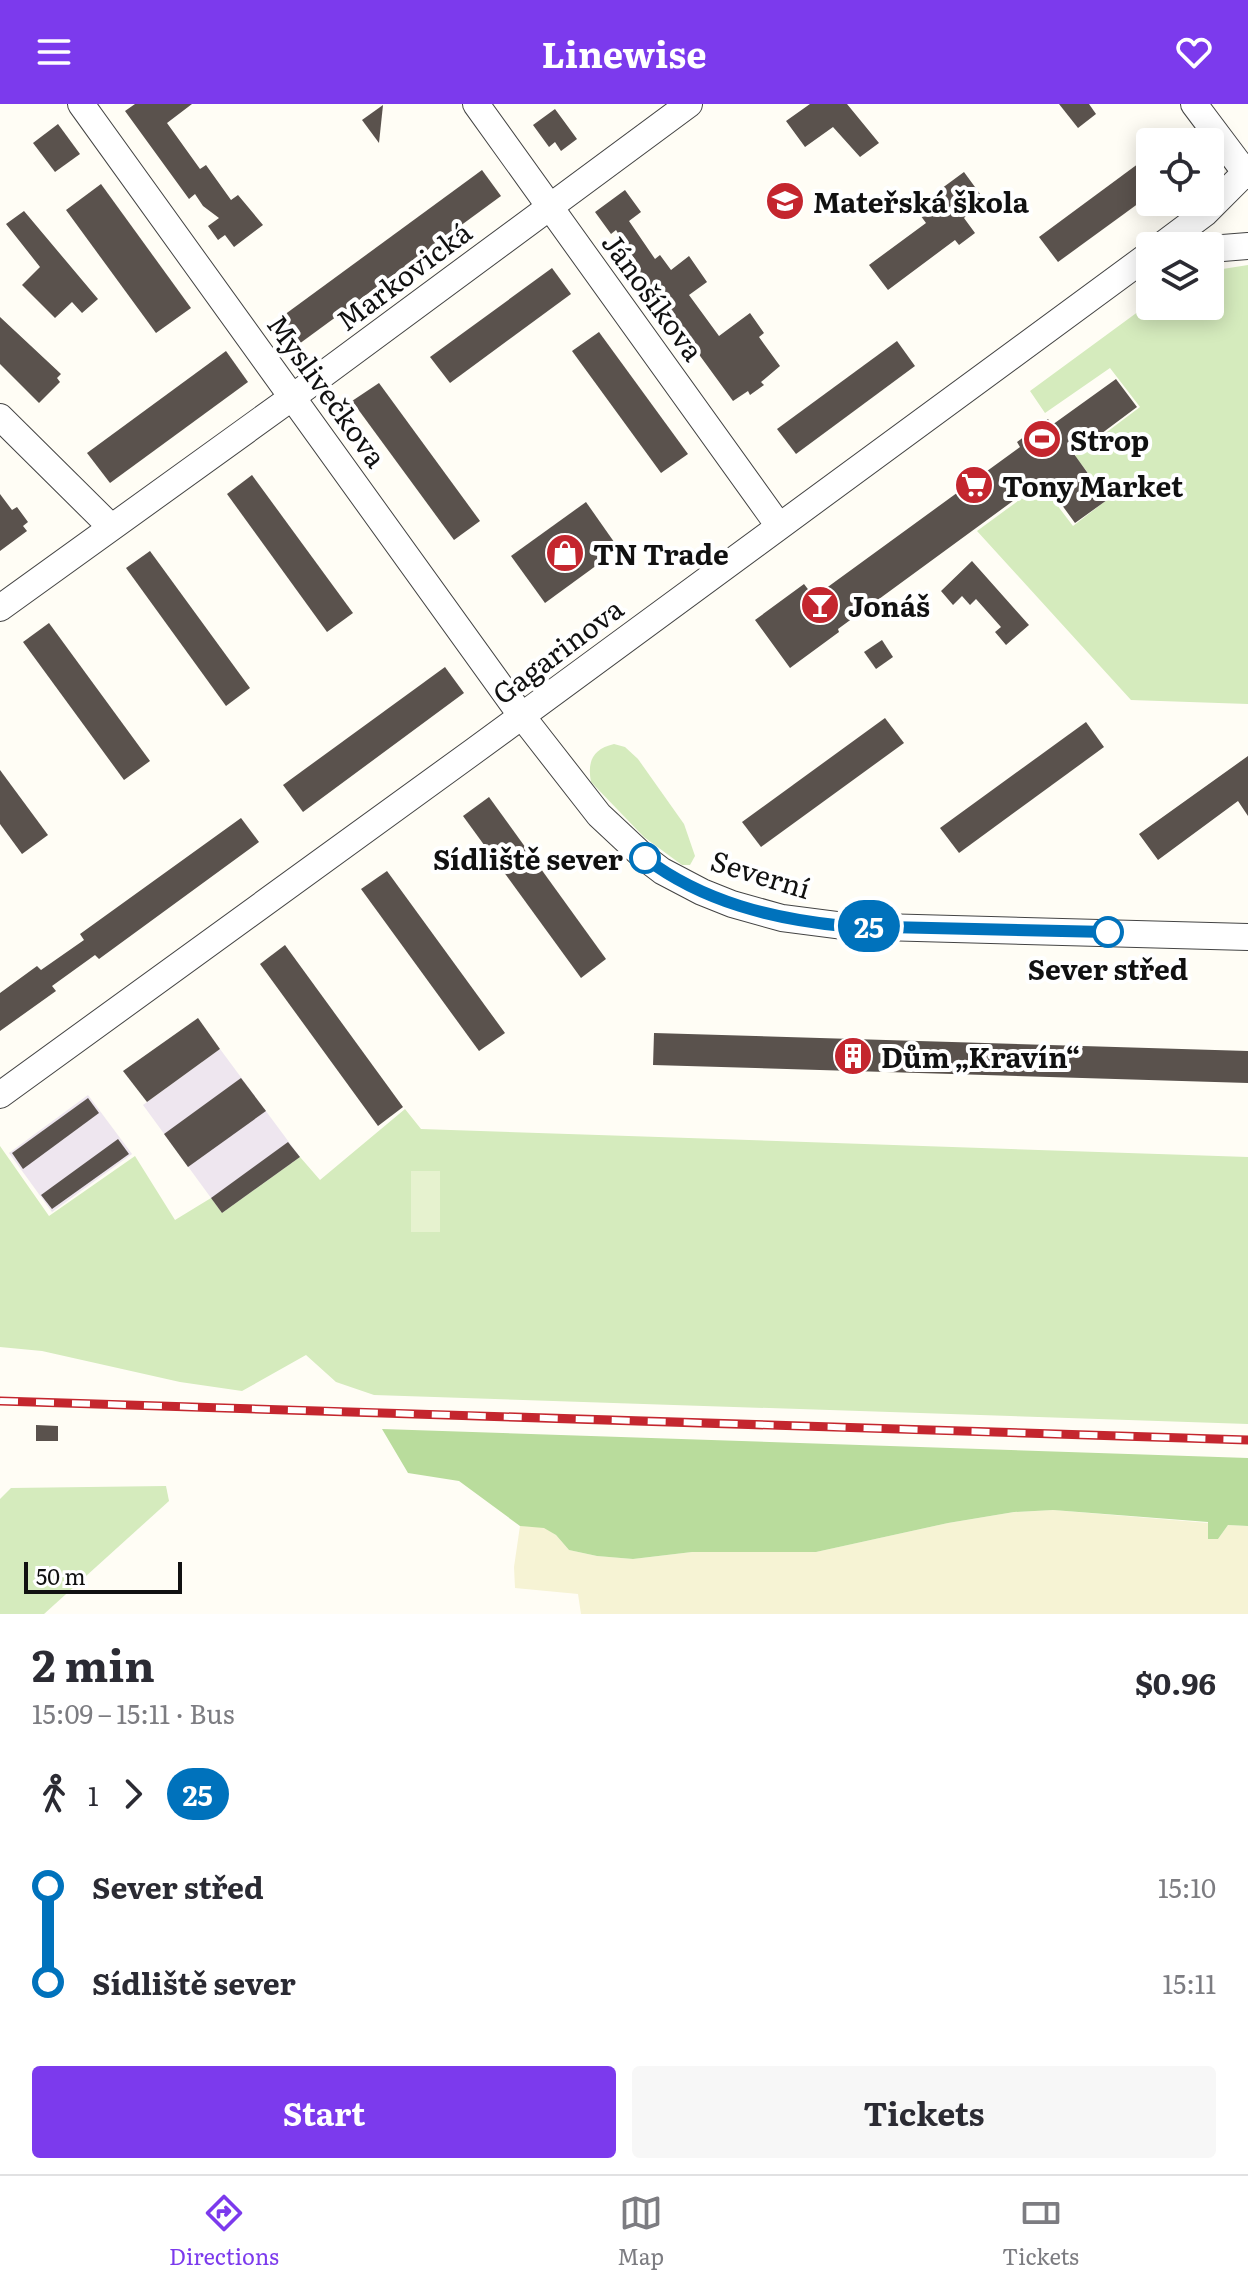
<!DOCTYPE html>
<html lang="en">
<head>
<meta charset="utf-8">
<style>
	:root { --surface:#fff; --page:#f7f7f7; --text:#2b2b33; --muted:#7c7c81; --line:#e1e1e2; --accent:#7c3aed }
	body { margin:0; font-family:Literata,serif; background:var(--page); color:var(--text); height:100vh; display:flex; flex-direction:column; font-size:30px; white-space:nowrap }
	* { box-sizing:border-box; margin:0 }
	p { font-size:26px; color:var(--muted) }
	.icon { flex:none; width:44px; height:44px; fill:none; stroke:currentColor; stroke-width:2; stroke-linecap:round; stroke-linejoin:round }
	.map { position:relative; height:1510px; overflow:hidden }
	.side { display:flex; flex-direction:column; background:var(--surface); flex:1 }
	.side>* { flex:none }
	.badge { padding:0 16px; border-radius:26px; font-size:28px; line-height:52px }
	.controls { position:absolute; left:1136px; top:24px; display:grid; gap:16px }
	.controls a { display:grid; place-items:center; width:88px; height:88px; border-radius:8px; background:var(--surface); box-shadow:0 4px 20px #0003; font-size:40px }
	.scale { position:absolute; left:24px; bottom:20px; width:158px; box-sizing:border-box; padding-left:8px; border:4px solid #111; border-top:0; font-size:22px; line-height:28px; white-space:nowrap; color:#111; -webkit-text-stroke:6px #fff; paint-order:stroke }
	.map>.badge { position:absolute; translate:-50% -50%; box-shadow:0 0 0 4px #fff }
	.legs { display:flex; align-items:center; gap:12px; height:88px; padding:0 32px; font-size:26px }
	.legs p { margin-inline-start:auto }
	.head { display:flex; align-items:center; justify-content:space-between; height:136px; padding:0 32px }
	h1 { font-size:44px; font-weight:700; line-height:60px }
	.cta { display:flex; gap:16px; margin-top:auto; padding:16px 32px }
	.cta a { flex:1; height:92px; border-radius:8px; background:var(--accent); color:#fff; font-size:32px; font-weight:700; line-height:92px; text-align:center }
	.cta a+a { background:var(--page); color:var(--text) }
	ul { padding:0 32px; list-style:none }
	li { display:flex; align-items:center; gap:28px; height:96px; font-size:30px }
	li i { display:grid; place-items:center; width:12px; height:100%; margin:0 10px; background:currentColor }
	li i::after { content:''; width:20px; height:20px; margin:-10px; border:6px solid; border-radius:50%; background:var(--surface) }
	li p { margin-inline-start:auto }
	li:first-child i { background:linear-gradient(#0000 50%,currentColor 0) }
	li:last-child i { background:linear-gradient(currentColor 50%,#0000 0) }
	header { display:flex; justify-content:space-between; align-items:center; height:104px; padding:0 32px; background:var(--accent); color:#fff; font-size:36px; font-weight:700 }
	.dock { display:flex; justify-content:space-around; align-items:center; height:112px; border-top:2px solid var(--line); background:var(--surface); font-size:22px; color:var(--muted) }
	.dock a { display:grid; justify-items:center; gap:4px }
	.dock .selected { color:var(--accent) }
	.map>svg:first-child { display:block }
</style>
</head>
<body>
<header><svg class="icon" aria-label="menu" viewBox="0 0 24 24"><path d="M4 6h16M4 12h16M4 18h16"/></svg>Linewise<svg class="icon" aria-label="heart" viewBox="0 0 24 24"><path d="M12 20l-8-8c-3-5 5-10 8-4 3-6 11-1 8 4z"/></svg></header>
<div class="map">
<svg width="1248" height="1510" viewBox="0 0 1248 1510">
	<rect width="100%" height="100%" fill="#fffdf5"/>
	<g fill="#eee6ef">
		<polygon points="220,945 300,1053 222,1109 143,1001"/>
		<polygon points="88,991 132,1050 52,1108 9,1049"/>
	</g>
	<polygon fill="#f6f3d4" points="1053,1406 1209,1419 1208,1434 1218,1435 1228,1421 1248,1422 1248,1510 581,1510 578,1490 515,1484 514,1463 520,1422 544,1423 556,1431 569,1446 597,1452 633,1455 692,1448 816,1448 948,1419 1014,1408"/>
	<g fill="#d5ebbd">
		<polygon points="1248,161 1248,600 1131,596 977,427 1041,380 1073,422 1108,395 1075,352 1140,303 1110,264 1045,309 1030,287 1150,199 1150,202 1210,202 1210,167"/>
		<path d="M614 640 625 643 638 655 684 720 695 752 690 761H682L644 733 591 678C587 657 593 645 614 640Z"/>
		<polygon points="405,1005 421,1025 1248,1053 1248,1320 374,1291 336,1278 306,1251 242,1287 180,1278 42,1247 0,1243 0,1042 49,1112 135,1052 175,1116 211,1094 222,1109 300,1053 320,1076"/>
		<polygon points="166,1382 169,1397 44,1510 0,1510 0,1395 11,1384"/>
	</g>
	<polygon fill="#b9dc9c" points="382,1325 1248,1354 1248,1422 1228,1421 1218,1435 1208,1435 1208,1418 1053,1406 1014,1408 948,1419 816,1448 692,1448 633,1455 597,1452 569,1446 556,1431 544,1424 520,1422 459,1377 408,1369"/>
	<rect fill="#e6f2cf" x="411" y="1067" width="29" height="61"/>
	<g fill="#5a524d">
		<polygon points="135,0 192,0 167,19 200,65 206,61 231,96 238,91 263,121 234,143 225,131 218,136 208,122 219,114 203,102 195,90 189,95 125,7"/>
		<polygon points="810,0 847,0 879,39 860,53 833,23 805,43 786,17"/>
		<polygon points="1059,0 1089,0 1096,10 1078,24"/>
		<polygon points="383,1 379,39 362,16"/>
		<polygon points="555,5 577,35 561,47 555,38 549,43 533,21"/>
		<polygon points="58,20 80,50 55,68 33,39"/>
		<polygon points="1150,51 1150,91 1058,158 1039,133"/>
		<polygon points="482,66 501,92 299,240 280,214"/>
		<polygon points="964,68 983,94 964,114 975,129 959,141 955,136 888,186 869,161 926,119 915,104"/>
		<polygon points="101,80 191,204 156,229 66,106"/>
		<polygon points="625,86 641,108 629,117 655,155 660,151 671,166 689,152 707,178 689,191 719,232 750,209 764,229 759,233 780,262 761,278 764,281 750,291 748,287 733,297 638,167 641,165 616,126 611,130 595,108"/>
		<polygon points="24,107 98,195 82,209 72,198 55,214 22,181 40,163 6,120"/>
		<polygon points="552,164 571,190 450,279 430,253"/>
		<polygon points="0,213 61,270 57,274 60,278 39,299 0,260"/>
		<polygon points="599,228 688,350 661,369 572,247"/>
		<polygon points="897,237 915,262 796,350 777,325"/>
		<polygon points="226,247 248,278 110,379 87,349"/>
		<polygon points="1116,275 1137,303 1074,350 1107,396 1075,419 1043,375 838,525 839,528 790,564 755,516 804,480 814,493 1020,343 1017,338 1048,315 1052,321"/>
		<polygon points="379,279 480,417 454,436 352,297"/>
		<polygon points="252,371 353,509 327,528 227,390"/>
		<polygon points="0,390 12,406 17,403 28,418 23,422 27,427 0,447"/>
		<polygon points="586,398 619,445 545,499 511,452"/>
		<polygon points="150,447 250,584 226,602 126,464"/>
		<polygon points="972,457 1029,521 1006,541 995,528 1001,523 976,495 970,501 962,492 953,501 941,487"/>
		<polygon points="49,519 150,657 124,676 23,538"/>
		<polygon points="882,536 893,553 876,565 864,548"/>
		<polygon points="445,563 464,589 303,708 283,681"/>
		<polygon points="885,614 904,639 761,743 742,718"/>
		<polygon points="1086,618 1104,643 959,749 940,724"/>
		<polygon points="1248,652 1248,712 1238,697 1158,756 1139,730"/>
		<polygon points="0,666 48,731 22,750 0,720"/>
		<polygon points="489,693 606,855 581,874 463,712"/>
		<polygon points="241,714 259,738 99,855 95,851 52,882 56,887 0,927 0,889 37,862 41,866 84,836 80,830"/>
		<polygon points="387,767 505,929 479,947 361,785"/>
		<polygon points="285,841 403,1003 378,1022 260,860"/>
		<polygon points="198,914 220,945 147,998 123,967"/>
		<polygon points="654,929 1248,947 1248,979 653,961"/>
		<polygon points="241,974 266,1007 188,1063 164,1030"/>
		<polygon points="88,994 99,1009 23,1065 12,1049"/>
		<polygon points="118,1035 129,1050 52,1105 41,1091"/>
		<polygon points="288,1038 300,1053 222,1109 211,1094"/>
		<polygon points="36,1321 58,1322 58,1337 36,1337"/>
	</g>
	<g fill="none" stroke-linecap="round" stroke-linejoin="round">
		<g stroke="#444" stroke-width="28">
			<g id="minor">
				<polyline points="81,0 521,611 599,711 645,754 662,767 702,788 732,800 782,814 844,822 1248,833"/>
				<polyline points="476,0 779,422"/>
				<polyline points="1194,0 1248,72"/>
				<polyline points="1161,142 1205,109 1248,66"/>
				<polyline points="1210,145 1248,142"/>
				<polyline points="0,313 111,423"/>
				<polyline points="0,504 294,292 689,0"/>
				<polyline points="0,991 474,647 1150,150"/>
			</g>
		</g>
		<use href="#minor" stroke="#fff" stroke-width="26"/>
		<g stroke="#c4262e" stroke-width="9">
			<polyline id="rail" points="0,1297 1248,1336"/>
		</g>
		<use href="#rail" stroke="#fff" stroke-width="6" stroke-dasharray="18" stroke-linecap="butt"/>
	</g>
	<g fill="none" stroke-linecap="round" stroke-linejoin="round">
		<g stroke="#fff" stroke-width="18">
			<path id="line-1" d="M645 754C703 798 773 815 844 822L1108 828"/>
		</g>
		<use href="#line-1" stroke="#0072bc" stroke-width="12"/>
	</g>
	<defs>
		<g id="school-disc" transform="scale(2)"><circle r="9.5" fill="#c4262e" stroke="#fff"/><path d="M0-5L7-2L0 1L-7-2ZM-4 1L0 2.5L4 1V4Q0 6-4 4Z" fill="#fff"/></g>
		<g id="stadium-disc" transform="scale(2)"><circle r="9.5" fill="#c4262e" stroke="#fff"/><path d="M0-5a6.5 5 0 1 0 0 10a6.5 5 0 1 0 0-10ZM-3.5-1.8h7v3.6h-7Z" fill="#fff"/></g>
		<g id="supermarket-disc" transform="scale(2)"><circle r="9.5" fill="#c4262e" stroke="#fff"/><path d="M-6-5.5h2.5l.6 2H6L4.5 2H-2.5L-4.4-4H-6ZM-1.5 3.2a1.3 1.3 0 1 0 .1 0ZM3 3.2a1.3 1.3 0 1 0 .1 0Z" fill="#fff"/></g>
		<g id="shop-disc" transform="scale(2)"><circle r="9.5" fill="#c4262e" stroke="#fff"/><path d="M-5-2.5h2.3a2.7 3.5 0 0 1 5.4 0H5L5.5 6h-11ZM-1.5-2.5h3a1.5 2.3 0 0 0-3 0Z" fill="#fff"/></g>
		<g id="bar-disc" transform="scale(2)"><circle r="9.5" fill="#c4262e" stroke="#fff"/><path d="M-6-5H6L.8 .8V4.5H3.5V6h-7V4.5H-.8V.8Z" fill="#fff"/></g>
		<g id="building-disc" transform="scale(2)"><circle r="9.5" fill="#c4262e" stroke="#fff"/><path d="M-4-6H4V6H1V3H-1V6H-4ZM-2.5-4.3h1.7v1.8h-1.7ZM.8-4.3h1.7v1.8H.8ZM-2.5-1h1.7V.8h-1.7ZM.8-1h1.7V.8H.8Z" fill="#fff"/></g>
	</defs>
	<g fill-rule="evenodd">
		<use href="#school-disc" x="785" y="97"/>
		<use href="#stadium-disc" x="1042" y="335"/>
		<use href="#supermarket-disc" x="974" y="381"/>
		<use href="#shop-disc" x="565" y="449"/>
		<use href="#bar-disc" x="820" y="501"/>
		<use href="#building-disc" x="853" y="952"/>
	</g>
	<g fill="#fff" stroke="#0072bc" stroke-width="4">
		<circle cx="645" cy="754" r="14"/>
		<circle cx="1108" cy="828" r="14"/>
	</g>
	<g text-anchor="middle" dominant-baseline="central" stroke-width="8" stroke-linejoin="round" paint-order="stroke">
		<g font-size="28" font-weight="bold" fill="#111" stroke="#fff" text-anchor="start">
			<text x="813" y="97">Mateřská škola</text>
			<text x="1070" y="335">Strop</text>
			<text x="1002" y="381">Tony Market</text>
			<text x="593" y="449">TN Trade</text>
			<text x="848" y="501">Jonáš</text>
			<text x="881" y="952">Dům „Kravín“</text>
		</g>
		<g font-size="28" fill="#111" stroke="#fff">
			<text transform="translate(403 171) rotate(-37)">Markovická</text>
			<text transform="translate(654 192) rotate(54)">Jánošíkova</text>
			<text transform="translate(328 286) rotate(54)">Myslivečkova</text>
			<text transform="translate(557 546) rotate(-37)">Gagarinova</text>
			<text transform="translate(761 769) rotate(17)">Severní</text>
		</g>
		<g font-size="28" font-weight="bold" fill="#111" stroke="#fff" text-anchor="end">
			<text x="623" y="754">Sídliště sever</text>
			<text x="1108" y="864" text-anchor="middle">Sever střed</text>
		</g>
	</g>
</svg>
<div class="controls">
<a><svg class="icon" aria-label="locate" viewBox="0 0 24 24"><circle cx="12" cy="12" r="6"/><path d="M12 2v4M12 18v4M2 12h4M18 12h4"/></svg></a>
<a><svg class="icon" aria-label="layers" viewBox="0 0 24 24"><path d="M12 4l9 5-9 5-9-5zM3 14l9 5 9-5"/></svg></a>
</div>
<div class="scale">50 m</div>
<b class="badge" style="left:869px;top:822px;background:#0072bc;color:#fff">25</b>
</div>
<section class="side">
<div class="head"><div><h1>2 min</h1><p>15:09 – 15:11 · Bus</p></div><b>$0.96</b></div>
<div class="legs"><svg class="icon" aria-label="walk" viewBox="0 0 24 24"><circle cx="13" cy="4" r="2"/><path d="M13 8l-2 6 4 7M11 14l-3 7M7 12l3-4h3l4 4"/></svg>1<svg class="icon" aria-label="forward" viewBox="0 0 24 24"><path d="M9 5l7 7-7 7"/></svg><b class="badge" style="background:#0072bc;color:#fff">25</b></div>
<ul>
<li><i style="color:#0072bc"></i><b>Sever střed</b><p>15:10</p></li>
<li><i style="color:#0072bc"></i><b>Sídliště sever</b><p>15:11</p></li>
</ul>
<div class="cta"><a>Start</a><a>Tickets</a></div>
</section>
<nav class="dock">
<a class="selected"><svg class="icon" aria-label="directions" viewBox="0 0 24 24"><path d="M12 3l9 9-9 9-9-9zM9 14v-3h6M13 9l2 2-2 2"/></svg>Directions</a>
<a><svg class="icon" aria-label="map" viewBox="0 0 24 24"><path d="M3 6l6-2 6 2 6-2v14l-6 2-6-2-6 2zM9 4v14M15 6v14"/></svg>Map</a>
<a><svg class="icon" aria-label="tickets" viewBox="0 0 24 24"><path d="M3 7h18v10H3zM15 7v10"/></svg>Tickets</a>
</nav>
</body>
</html>
